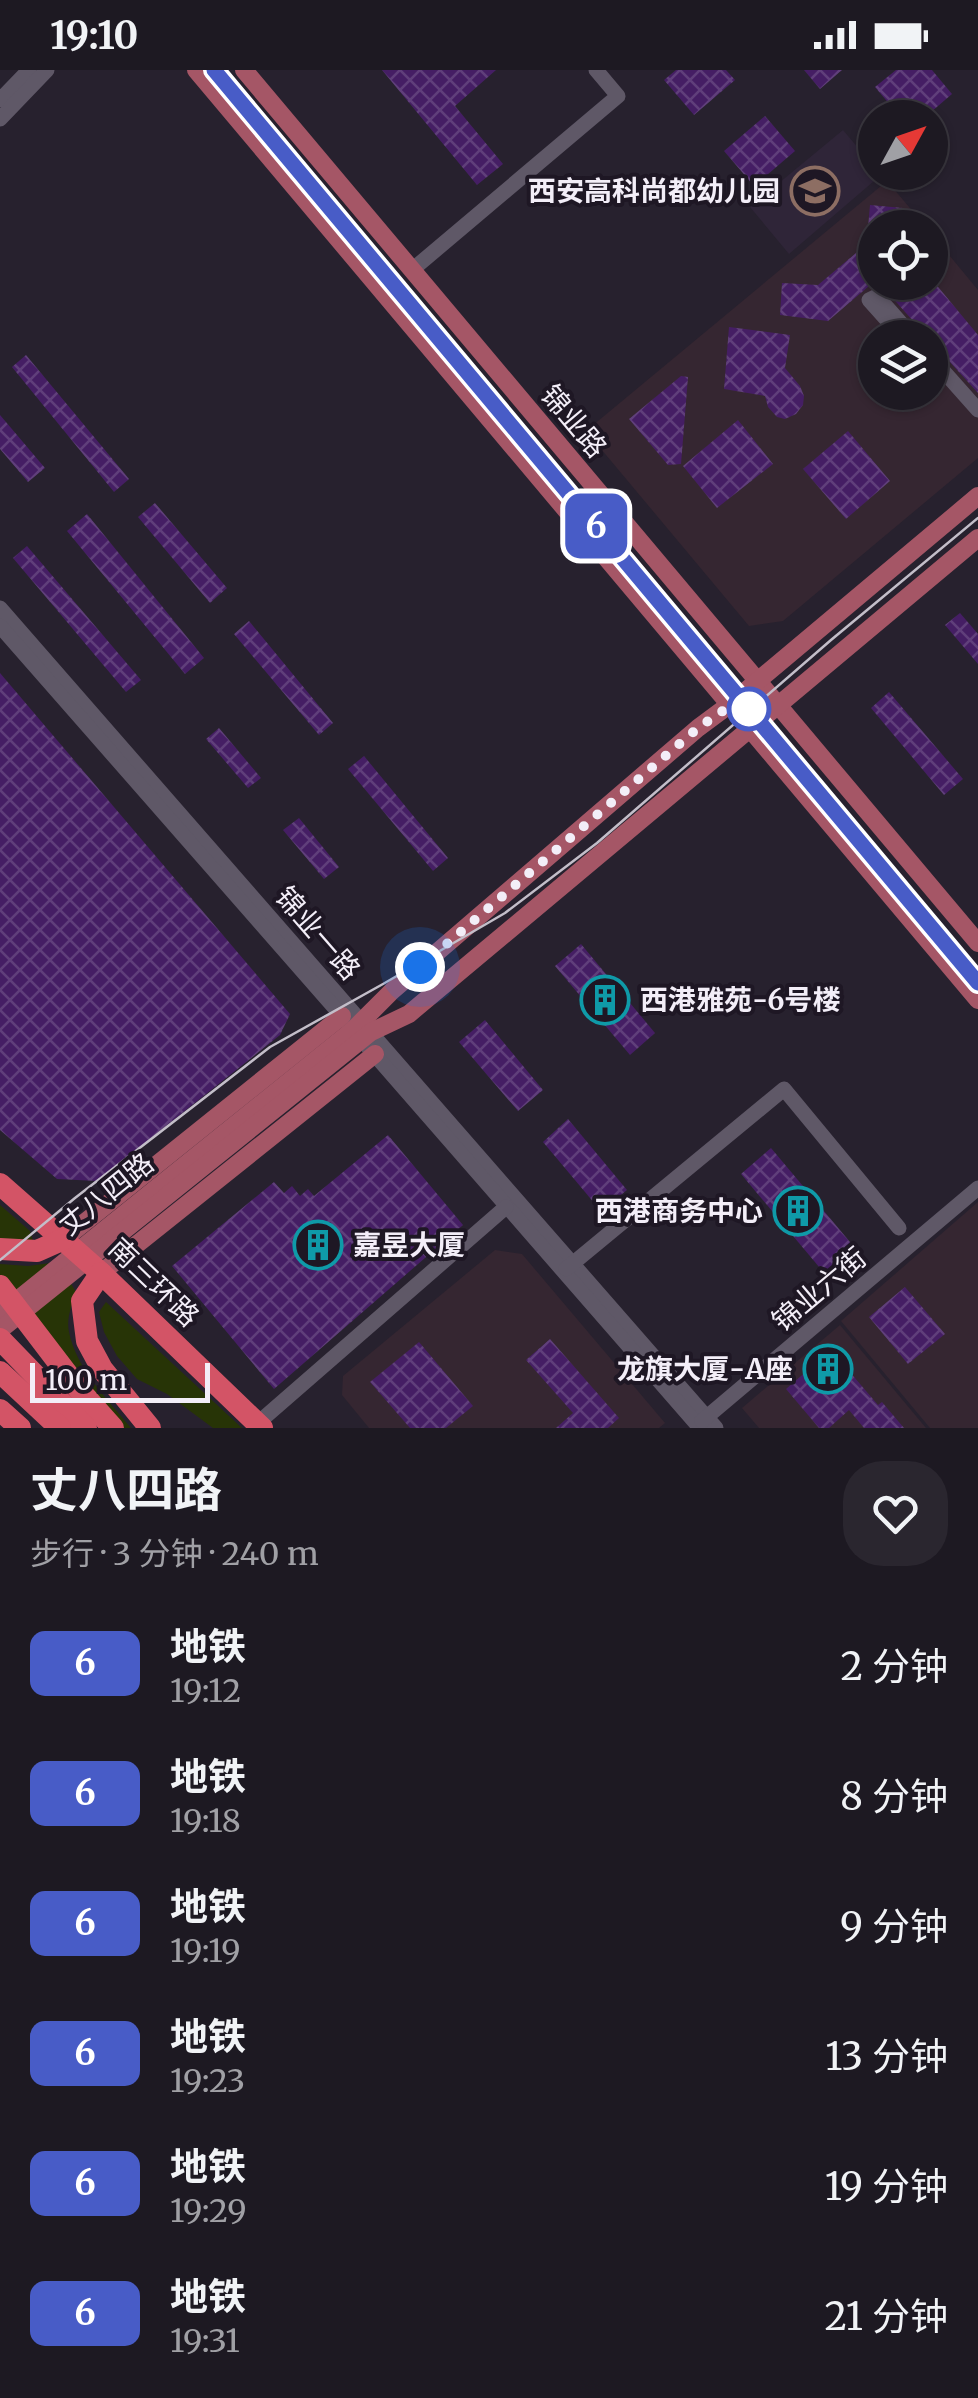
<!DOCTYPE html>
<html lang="zh">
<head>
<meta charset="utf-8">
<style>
	:root { --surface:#1d1922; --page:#2a262f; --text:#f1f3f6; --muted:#a0a0a5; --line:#3b3840 }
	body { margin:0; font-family:Merriweather,"Noto Sans SC",serif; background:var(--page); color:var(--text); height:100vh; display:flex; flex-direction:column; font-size:38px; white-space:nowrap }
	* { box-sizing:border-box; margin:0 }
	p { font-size:32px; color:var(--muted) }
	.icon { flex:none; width:55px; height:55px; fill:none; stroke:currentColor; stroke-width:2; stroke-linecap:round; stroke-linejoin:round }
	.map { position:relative; height:1358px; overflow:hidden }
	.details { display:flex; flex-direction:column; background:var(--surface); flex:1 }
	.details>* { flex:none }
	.badge { padding:0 20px; border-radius:15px; font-size:35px; line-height:65px }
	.needle { width:65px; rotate:50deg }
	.controls { position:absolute; left:858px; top:30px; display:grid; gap:20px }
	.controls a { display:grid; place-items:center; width:90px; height:90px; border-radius:50%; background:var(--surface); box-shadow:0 2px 8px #0004,0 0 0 2px var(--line); font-size:50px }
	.scale { position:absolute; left:30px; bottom:25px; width:180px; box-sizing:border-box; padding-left:10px; border:5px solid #f3eef8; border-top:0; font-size:28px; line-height:35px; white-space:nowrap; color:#f3eef8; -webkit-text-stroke:8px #1e1724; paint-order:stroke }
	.you { position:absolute; width:50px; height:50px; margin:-25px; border:8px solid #fff; border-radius:50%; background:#1a73e8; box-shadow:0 0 0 15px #1a73e833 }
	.map>.badge { position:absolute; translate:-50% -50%; box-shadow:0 0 0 5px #fff }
	.round { display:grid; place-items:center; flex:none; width:105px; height:105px; border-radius:40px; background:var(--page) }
	.headline { display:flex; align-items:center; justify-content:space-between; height:170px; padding:0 30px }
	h1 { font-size:48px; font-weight:700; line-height:75px }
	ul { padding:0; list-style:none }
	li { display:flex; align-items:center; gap:30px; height:130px; padding:0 30px }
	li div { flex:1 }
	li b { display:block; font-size:38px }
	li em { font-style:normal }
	li .badge { min-width:110px; font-weight:700; text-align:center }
	.status { display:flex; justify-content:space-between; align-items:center; height:70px; padding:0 50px; background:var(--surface); direction:ltr }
	.status svg { height:28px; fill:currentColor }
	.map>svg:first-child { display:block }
</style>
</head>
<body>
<div class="status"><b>19:10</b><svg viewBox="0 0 49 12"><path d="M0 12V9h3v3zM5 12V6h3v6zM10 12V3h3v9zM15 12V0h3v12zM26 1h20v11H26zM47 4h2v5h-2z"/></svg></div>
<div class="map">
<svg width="978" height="1358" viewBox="0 0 978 1358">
	<defs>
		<pattern id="building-cross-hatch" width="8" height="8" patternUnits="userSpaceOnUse" patternTransform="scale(2.5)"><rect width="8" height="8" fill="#451e64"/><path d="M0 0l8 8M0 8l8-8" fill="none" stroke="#603f7b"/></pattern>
	</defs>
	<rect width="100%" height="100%" fill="#27212e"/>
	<g fill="#352631" fill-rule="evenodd">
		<path d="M887 111 926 157 875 158V212H930V162L978 220V388L783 551 749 556 586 361ZM875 268H930V322H875Z"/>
		<polygon points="978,1132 978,1358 930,1358 841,1251"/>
		<polygon points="495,1180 522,1184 665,1353 659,1358 369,1358 342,1325 343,1306"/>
		<polygon points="840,1255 926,1358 759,1358 742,1338"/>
	</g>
	<polygon fill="#2f2538" points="843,60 875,98 875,102 881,105 789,184 750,137"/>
	<g fill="#273406">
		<polygon points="0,1135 30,1161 33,1171 0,1169"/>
		<path d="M58 1192 76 1222C72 1234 66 1249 69 1262 76 1298 108 1330 131 1358H124L98 1329 0 1206V1194L28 1196Z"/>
		<polygon points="106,1232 242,1358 213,1358 167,1324 137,1309 117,1286 104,1262 99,1242"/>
	</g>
	<g fill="url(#building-cross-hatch)">
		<polygon points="382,0 496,0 455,36 503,94 477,115"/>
		<polygon points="676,0 726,0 735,10 694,45 664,10"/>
		<polygon points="804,0 842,0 820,19"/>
		<polygon points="896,0 932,0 952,24 924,48 901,48 875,17"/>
		<polygon points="765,46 795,81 754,116 724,81"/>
		<polygon points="870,135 903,138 902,158 868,158"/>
		<polygon points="875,167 875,212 934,212 978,265 978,323 938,279 930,275 930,268 925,268 922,261 881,215 869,216 828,251 780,245 782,213 818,215"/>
		<polygon points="729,257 790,265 785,298 800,316 804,326 803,335 796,344 785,349 777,347 768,337 765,326 724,319"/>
		<polygon points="26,285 129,409 114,422 12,297"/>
		<polygon points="681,306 688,307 681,394 668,395 629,349"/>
		<polygon points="0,345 45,398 28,412 0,379"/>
		<polygon points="738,350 773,394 717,438 683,396"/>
		<polygon points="848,361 890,411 846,449 803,399"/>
		<polygon points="155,433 227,518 210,533 138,447"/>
		<polygon points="87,444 204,588 185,604 67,461"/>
		<polygon points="27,476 141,610 126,622 13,488"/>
		<polygon points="960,543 978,564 978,594 945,555"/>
		<polygon points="249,551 333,653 319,665 234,564"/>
		<polygon points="0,603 290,944 280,965 97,1111 57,1109 0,1060"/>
		<polygon points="889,622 963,709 944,725 871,638"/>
		<polygon points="219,658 261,708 248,718 206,669"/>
		<polygon points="364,686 448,788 433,801 348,699"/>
		<polygon points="299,748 339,797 324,809 283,760"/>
		<polygon points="581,874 655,963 630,985 555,896"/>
		<polygon points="485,950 543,1020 518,1041 459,972"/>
		<polygon points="568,1049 627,1120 601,1141 543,1072"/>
		<polygon points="388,1065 463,1155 274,1319 172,1196 274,1112 284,1123 292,1116 300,1126 308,1119 314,1126"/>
		<polygon points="771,1078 855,1178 825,1204 741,1104"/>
		<polygon points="905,1217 945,1264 908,1294 869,1247"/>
		<polygon points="550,1269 619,1348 608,1358 556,1358 573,1343 526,1290"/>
		<polygon points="419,1272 473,1336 446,1358 410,1358 370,1312"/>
		<polygon points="831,1280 878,1335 882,1332 904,1358 864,1358 849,1340 829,1358 819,1358 786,1319"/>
	</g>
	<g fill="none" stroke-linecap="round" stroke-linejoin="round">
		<g stroke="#5f5867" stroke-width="15">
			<polyline points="0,30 29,0"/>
			<polyline points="0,49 47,0"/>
			<polyline points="412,200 618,26 596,0"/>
			<polyline points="903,268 869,230 877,226 914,268"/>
			<polyline points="930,286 978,340"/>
			<polyline points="0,538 716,1358"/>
			<polyline points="0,556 347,952"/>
			<polyline points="368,977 700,1358"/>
			<polyline points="566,1199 784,1019 899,1158"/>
			<polyline points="702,1351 978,1118"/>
			<polyline points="258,1353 506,1137"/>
		</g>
		<g stroke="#a55666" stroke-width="18">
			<polyline points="196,0 978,930"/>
			<polyline points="244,0 978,873"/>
			<polyline points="64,1169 342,946"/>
			<polyline points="101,1203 375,984"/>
			<polyline points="0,1244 354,959 392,921 698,658 729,635 978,426"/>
			<polyline points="0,1260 371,962 409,944 978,468"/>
		</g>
		<g stroke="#d35466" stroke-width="22">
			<polyline points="0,1114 101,1203 262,1358"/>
			<polyline points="0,1179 37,1181 64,1169"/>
			<polyline points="101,1203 82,1231 87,1271 102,1299 150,1358"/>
			<polyline points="0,1216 81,1322 113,1358"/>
			<polyline points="0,1269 86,1358"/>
			<polyline points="0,1302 60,1358"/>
			<polyline points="0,1340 20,1358"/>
		</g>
		<polyline stroke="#c3bec9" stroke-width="2.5" points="0,1190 75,1128 270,977 383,914 505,843 597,773 831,570 978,448"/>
	</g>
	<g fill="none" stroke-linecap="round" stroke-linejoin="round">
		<g stroke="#fff" stroke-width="22">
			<polyline id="line" points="214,0 978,913"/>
		</g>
		<use href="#line" stroke="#485cc7" stroke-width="15"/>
		<polyline stroke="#f3eef8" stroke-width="10" stroke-dasharray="0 18" points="420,897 698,658 730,636 749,639"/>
	</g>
	<defs>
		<g id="school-ring" transform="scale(2.5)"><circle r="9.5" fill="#1e1724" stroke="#8d6e63" stroke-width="1.5"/><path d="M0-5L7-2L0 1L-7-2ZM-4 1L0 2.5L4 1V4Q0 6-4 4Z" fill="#8d6e63"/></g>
		<g id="building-ring" transform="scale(2.5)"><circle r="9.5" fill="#1e1724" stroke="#0f9aa8" stroke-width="1.5"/><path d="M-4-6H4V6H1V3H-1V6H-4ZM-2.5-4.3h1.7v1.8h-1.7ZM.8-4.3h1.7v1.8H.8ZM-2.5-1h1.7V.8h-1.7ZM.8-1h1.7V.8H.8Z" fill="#0f9aa8"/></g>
	</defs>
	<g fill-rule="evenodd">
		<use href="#school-ring" x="815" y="121"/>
		<use href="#building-ring" x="605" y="930"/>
		<use href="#building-ring" x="798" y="1141"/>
		<use href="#building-ring" x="318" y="1175"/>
		<use href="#building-ring" x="828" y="1299"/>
	</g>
	<circle fill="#fff" stroke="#485cc7" stroke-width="5" cx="749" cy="639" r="20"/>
	<g text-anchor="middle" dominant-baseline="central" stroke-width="8" stroke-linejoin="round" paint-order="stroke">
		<g font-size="28" font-weight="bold" fill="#f3eef8" stroke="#1e1724" text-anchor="end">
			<text x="780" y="121">西安高科尚都幼儿园</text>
			<text x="640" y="930" text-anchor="start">西港雅苑-6号楼</text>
			<text x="763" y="1141">西港商务中心</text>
			<text x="353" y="1175" text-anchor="start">嘉昱大厦</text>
			<text x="793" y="1299">龙旗大厦-A座</text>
		</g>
		<g font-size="28" fill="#f3eef8" stroke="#1e1724">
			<text transform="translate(574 351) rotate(50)">锦业路</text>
			<text transform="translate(318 863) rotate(49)">锦业一路</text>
			<text transform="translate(106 1124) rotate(-39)">丈八四路</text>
			<text transform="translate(154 1212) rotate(44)">南三环路</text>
			<text transform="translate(819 1219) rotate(-40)">锦业六街</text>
		</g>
	</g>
</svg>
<div class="controls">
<a><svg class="needle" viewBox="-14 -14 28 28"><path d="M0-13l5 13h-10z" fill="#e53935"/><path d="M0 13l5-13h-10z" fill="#a0a0a5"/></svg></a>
<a><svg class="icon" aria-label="locate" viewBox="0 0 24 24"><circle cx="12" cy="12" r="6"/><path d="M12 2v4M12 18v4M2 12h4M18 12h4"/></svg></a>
<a><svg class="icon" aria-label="layers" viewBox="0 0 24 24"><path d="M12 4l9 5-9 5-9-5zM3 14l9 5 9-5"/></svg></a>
</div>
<div class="scale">100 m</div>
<div class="you" style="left:420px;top:897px"></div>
<b class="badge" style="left:596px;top:456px;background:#485cc7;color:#fff">6</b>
</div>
<section class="details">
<div class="headline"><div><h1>丈八四路</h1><p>步行 · 3 分钟 · 240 m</p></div><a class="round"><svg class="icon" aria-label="heart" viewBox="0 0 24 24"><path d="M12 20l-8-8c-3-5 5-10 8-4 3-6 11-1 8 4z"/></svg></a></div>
<ul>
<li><span class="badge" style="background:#485cc7;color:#fff">6</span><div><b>地铁</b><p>19:12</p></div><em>2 分钟</em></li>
<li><span class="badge" style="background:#485cc7;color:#fff">6</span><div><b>地铁</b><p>19:18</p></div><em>8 分钟</em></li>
<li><span class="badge" style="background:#485cc7;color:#fff">6</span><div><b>地铁</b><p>19:19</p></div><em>9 分钟</em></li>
<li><span class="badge" style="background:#485cc7;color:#fff">6</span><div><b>地铁</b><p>19:23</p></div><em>13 分钟</em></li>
<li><span class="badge" style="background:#485cc7;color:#fff">6</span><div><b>地铁</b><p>19:29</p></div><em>19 分钟</em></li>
<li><span class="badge" style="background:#485cc7;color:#fff">6</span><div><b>地铁</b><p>19:31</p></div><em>21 分钟</em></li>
</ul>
</section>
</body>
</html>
